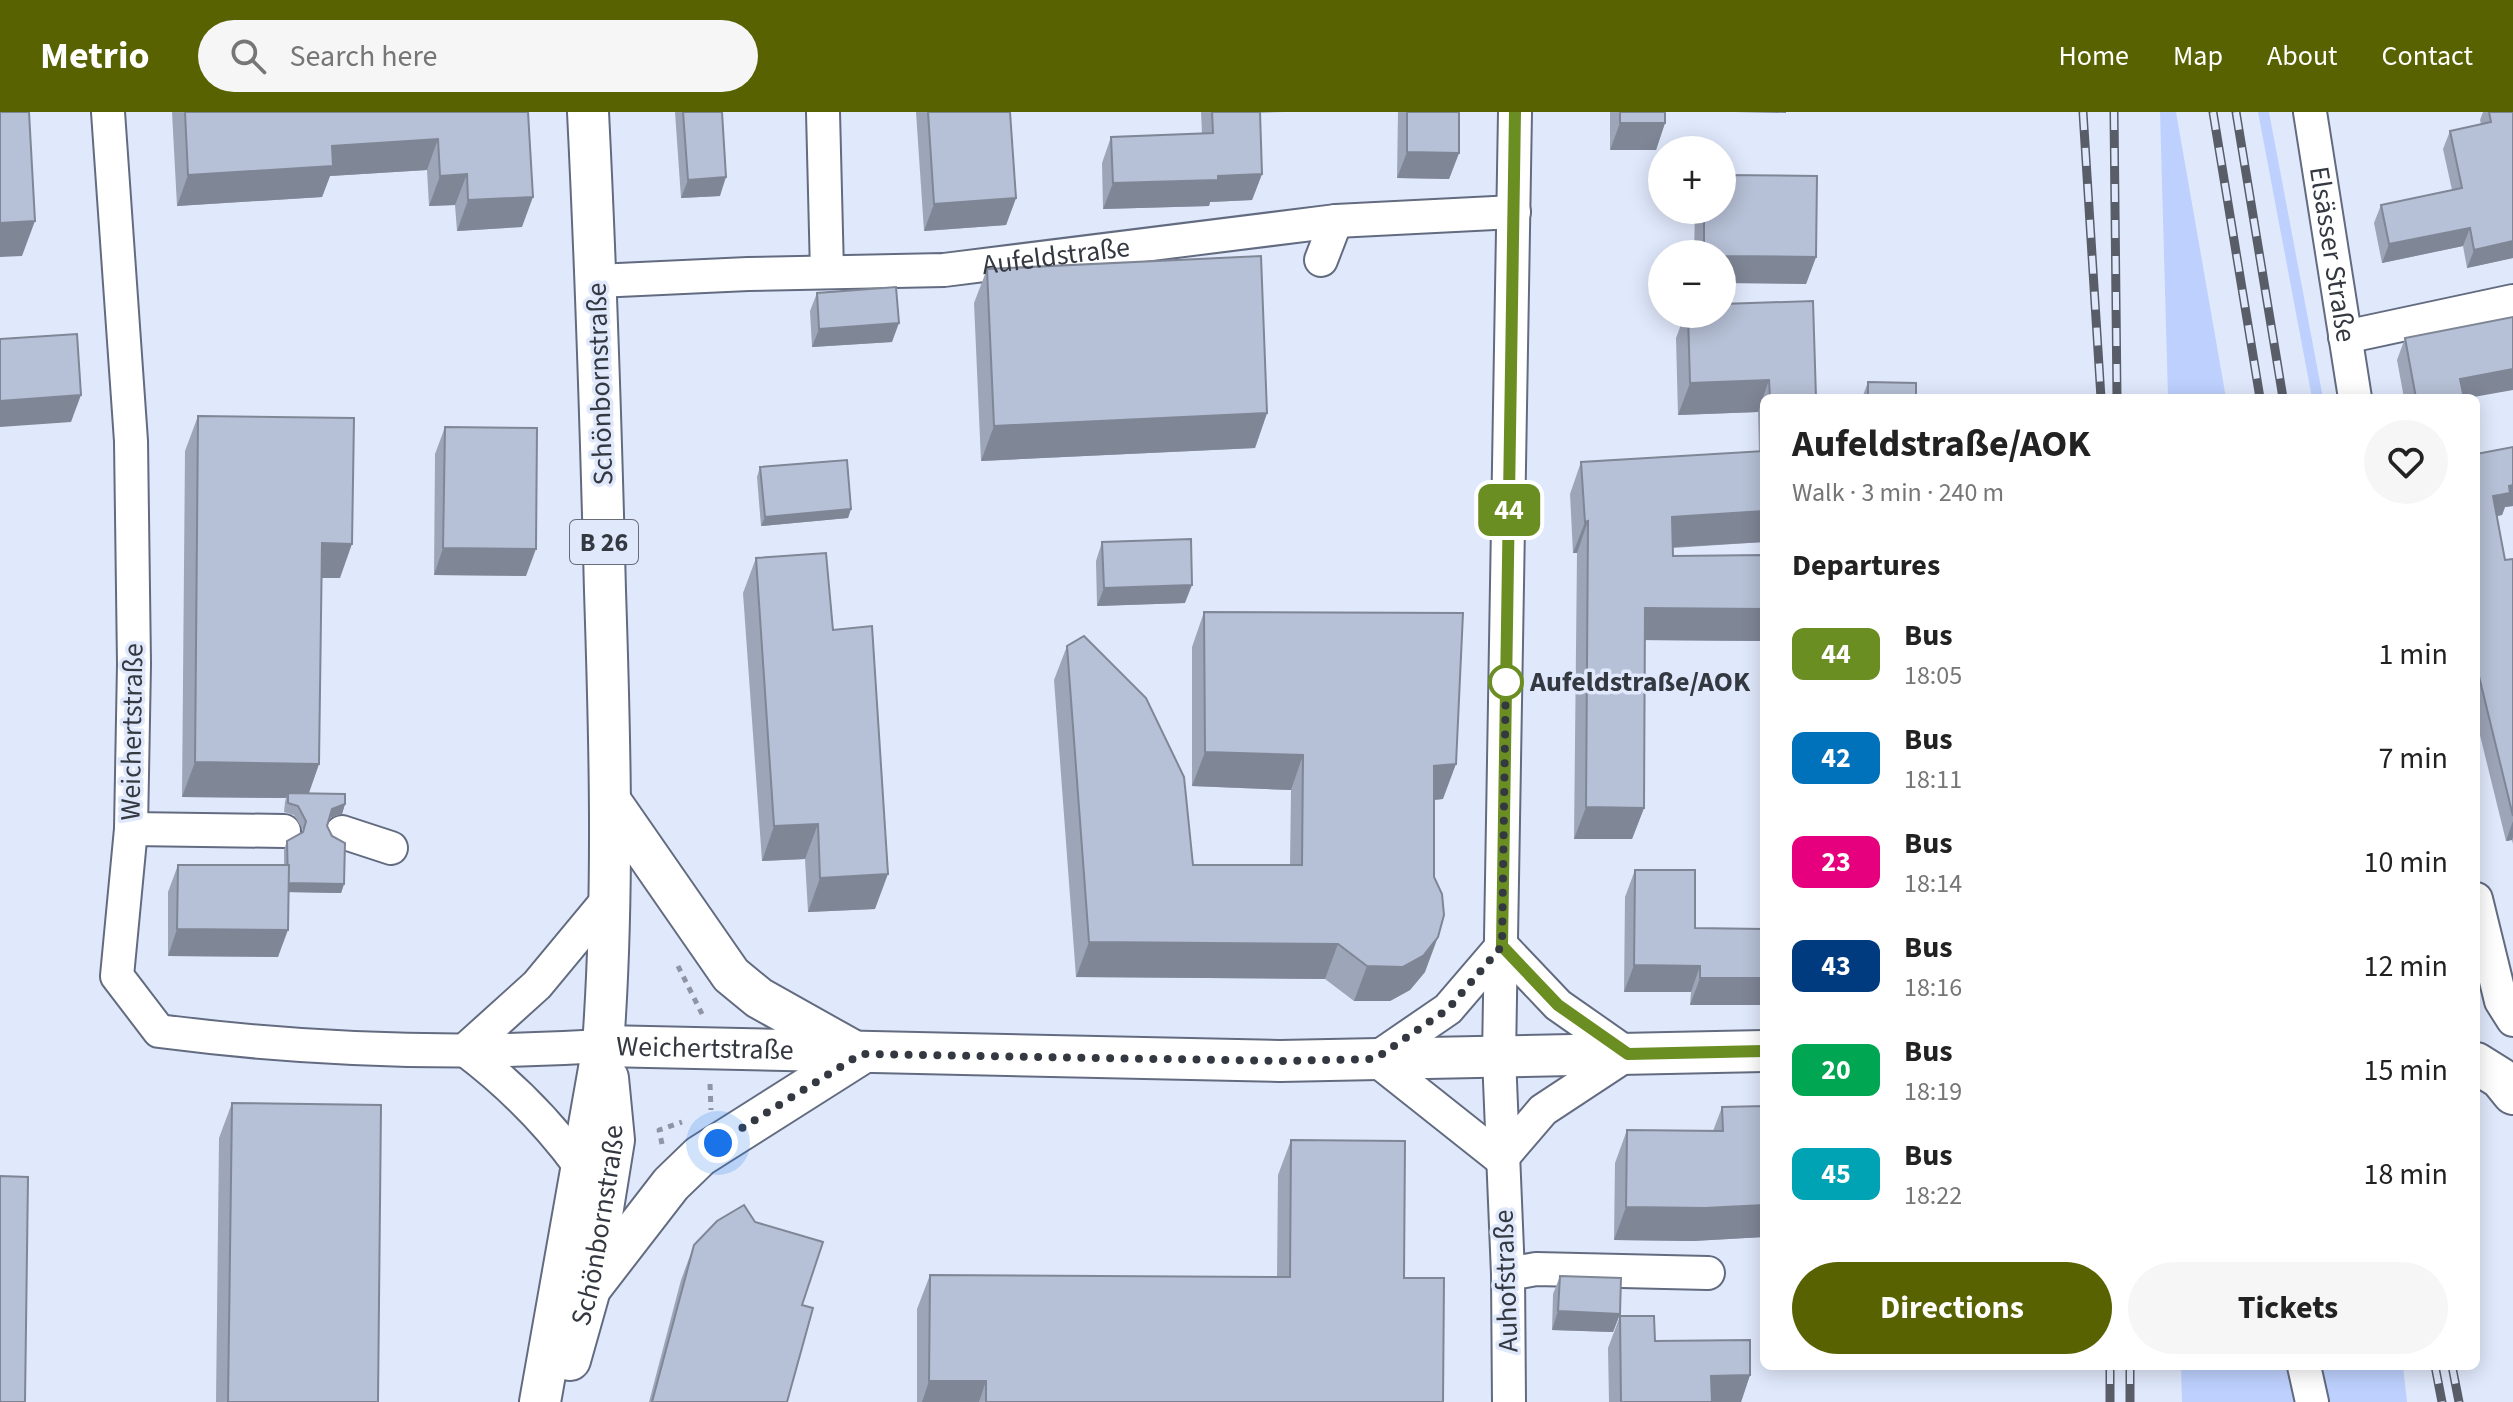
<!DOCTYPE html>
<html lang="en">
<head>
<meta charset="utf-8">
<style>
	:root { --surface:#fff; --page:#f6f6f6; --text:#222; --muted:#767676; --accent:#586200 }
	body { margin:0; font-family:"Source Sans 3",sans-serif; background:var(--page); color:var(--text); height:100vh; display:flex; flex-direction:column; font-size:30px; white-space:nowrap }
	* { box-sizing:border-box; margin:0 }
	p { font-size:26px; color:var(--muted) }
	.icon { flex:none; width:44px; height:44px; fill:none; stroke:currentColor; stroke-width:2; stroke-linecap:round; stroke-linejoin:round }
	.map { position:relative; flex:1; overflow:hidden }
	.panel { position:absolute; left:1760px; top:282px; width:720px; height:976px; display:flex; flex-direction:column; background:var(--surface); border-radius:12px; box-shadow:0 4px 20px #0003 }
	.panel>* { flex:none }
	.badge { padding:0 16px; border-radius:12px; font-size:28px; line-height:52px }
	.tools { position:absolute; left:1648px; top:24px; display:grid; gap:16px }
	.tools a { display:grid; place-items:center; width:88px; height:88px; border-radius:50%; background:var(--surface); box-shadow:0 4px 20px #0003; font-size:40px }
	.you { position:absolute; width:40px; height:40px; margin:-20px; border:6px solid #fff; border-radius:50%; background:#1a73e8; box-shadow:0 0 0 12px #1a73e833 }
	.map>.badge { position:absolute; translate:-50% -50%; box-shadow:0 0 0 4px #fff }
	h2 { padding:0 32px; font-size:30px; line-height:72px }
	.round { display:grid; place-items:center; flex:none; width:84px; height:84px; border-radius:42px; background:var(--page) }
	.headline { display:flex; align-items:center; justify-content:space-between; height:136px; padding:0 32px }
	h1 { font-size:38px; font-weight:700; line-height:60px }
	.action { display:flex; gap:16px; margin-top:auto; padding:16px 32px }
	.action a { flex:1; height:92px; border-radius:48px; background:var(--accent); color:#fff; font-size:32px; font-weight:700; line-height:92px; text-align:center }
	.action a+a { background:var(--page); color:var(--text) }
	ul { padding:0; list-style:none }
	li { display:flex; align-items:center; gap:24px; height:104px; padding:0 32px }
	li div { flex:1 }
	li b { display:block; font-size:30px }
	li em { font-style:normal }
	li .badge { min-width:88px; font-weight:700; text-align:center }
	header { display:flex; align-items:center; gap:48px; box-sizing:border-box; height:112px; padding:0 40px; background:var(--accent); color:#fff }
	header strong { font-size:38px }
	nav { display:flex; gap:44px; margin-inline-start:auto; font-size:28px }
	.search { width:560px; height:72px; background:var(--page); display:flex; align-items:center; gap:20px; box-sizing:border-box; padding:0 28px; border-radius:44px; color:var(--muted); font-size:30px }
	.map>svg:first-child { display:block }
</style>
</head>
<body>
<header>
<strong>Metrio</strong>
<div class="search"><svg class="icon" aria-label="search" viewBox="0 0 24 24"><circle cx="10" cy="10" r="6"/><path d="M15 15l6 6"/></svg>Search here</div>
<nav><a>Home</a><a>Map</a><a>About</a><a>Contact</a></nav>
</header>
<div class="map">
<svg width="2513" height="1290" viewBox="0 0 2513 1290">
	<rect width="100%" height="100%" fill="#e0e9fc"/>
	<g fill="#bed1fe">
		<polygon points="2160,0 2176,0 2226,286 2168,286"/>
		<polygon points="2258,0 2269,0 2323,286 2312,286"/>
		<polygon points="2181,1254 2403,1254 2407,1290 2182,1290"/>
	</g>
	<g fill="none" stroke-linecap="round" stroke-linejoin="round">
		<g stroke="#626b7f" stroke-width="36">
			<g id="minor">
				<path d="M108 0 131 329 134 552 131 717 117 864 159 919C305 938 456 943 603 934"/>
				<polyline points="823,0 827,160"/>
				<path id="s1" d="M2310 0 2355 286"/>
				<polyline points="1321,148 1336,109"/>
				<path id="s2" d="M597 169 748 162 944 158 1336 109 1514 100"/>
				<polyline points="2345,225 2513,189"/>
				<polyline points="131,717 284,719"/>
				<polyline points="342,720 391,736"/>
				<polyline points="2476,787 2501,889 2513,908"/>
				<polyline points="465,938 537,873 610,785"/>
				<path d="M465 938C510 972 547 1009 580 1054"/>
				<polyline points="1501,1047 1543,998 1628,942 1558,893 1502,834"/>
				<polyline points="1501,1047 1375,947 1448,897 1502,834"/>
				<polyline points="1508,1162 1536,1157 1708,1161"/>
				<polyline points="2304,1254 2312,1290"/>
				<polyline points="1509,1290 1508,1162 1499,945 1515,0"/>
			</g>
		</g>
		<g stroke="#626b7f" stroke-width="44">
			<g id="major">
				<polyline points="611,690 731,863 759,886 850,937"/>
				<path id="s3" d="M603 934 1280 949 1764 939"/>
				<polyline points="2476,951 2500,966 2513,982"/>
				<polyline points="593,1173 671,1072 700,1044 861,942"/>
				<path id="s4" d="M570 1248 590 1177 614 1028 608 966"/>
				<path d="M540 1290 603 934C614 782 610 631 605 479 601 319 596 160 588 0"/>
			</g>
		</g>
		<g stroke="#8f95a4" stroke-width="5" stroke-dasharray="6 6" stroke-linecap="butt">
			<polyline points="678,854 702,902"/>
			<polyline points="710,972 711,998"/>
			<polyline points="662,1032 659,1018 682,1010"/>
		</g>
		<use href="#minor" stroke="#fff" stroke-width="32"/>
		<use href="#major" stroke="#fff" stroke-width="40"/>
		<g stroke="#585d68" stroke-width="9">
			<g id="rail">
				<polyline points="2083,0 2101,286"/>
				<polyline points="2114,0 2117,286"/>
				<polyline points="2213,0 2260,286"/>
				<polyline points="2236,0 2283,286"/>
				<polyline points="2110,1254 2110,1290"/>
				<polyline points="2130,1254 2130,1290"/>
				<polyline points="2435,1254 2442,1290"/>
				<polyline points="2452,1254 2459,1290"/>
			</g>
		</g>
		<use href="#rail" stroke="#e0e9fc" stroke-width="6" stroke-dasharray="18" stroke-linecap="butt"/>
	</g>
	<g fill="#9da5b8">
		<polygon points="172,0 530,0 528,0 522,115 457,119 455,93 429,94 427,58 330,64 322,85 177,94"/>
		<polygon points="675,0 722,0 720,84 681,86"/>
		<polygon points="916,0 1010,0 1016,86 1006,113 924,119"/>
		<polygon points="1201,0 1285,0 1260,1 1262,62 1252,88 1210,90 1209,94 1103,97 1102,51 1111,25 1202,22"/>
		<polygon points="1398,0 1459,0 1459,41 1449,67 1397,66"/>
		<polygon points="1610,0 1665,0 1665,11 1656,38 1610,38"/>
		<polygon points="2483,0 2513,0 2513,146 2467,156 2463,134 2382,151 2374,111 2381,93 2452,78 2443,37 2450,19 2481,12 2480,8"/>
		<polygon points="1695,98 1722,98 1816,145 1806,172 1722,142 1694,142"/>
		<polygon points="987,157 1267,301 1255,336 981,349 974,191"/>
		<polygon points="817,181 892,230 812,235 810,199"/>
		<polygon points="1685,202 1722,202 1816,286 1764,286 1764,430 1673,436 1673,444 1764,529 1645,528 1644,696 1632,727 1574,727 1577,441 1573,441 1570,382 1581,350 1759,339 1758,300 1678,303 1676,226"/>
		<polygon points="2405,226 2468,286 2404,286 2397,248"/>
		<polygon points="1868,270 1916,286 1862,286"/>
		<polygon points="198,304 340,466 321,466 319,652 309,681 345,692 342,702 329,706 327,714 344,772 341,781 288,780 278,845 168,844 168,780 178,753 284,753 284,738 287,729 302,720 303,718 294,703 284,700 285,690 286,686 182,685 185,339"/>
		<polygon points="445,315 526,464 434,463 435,342"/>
		<polygon points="2513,335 2513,394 2505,395 2502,403 2497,404 2505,448 2513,447 2513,732 2512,728 2506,729 2476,607 2476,342"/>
		<polygon points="760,355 851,397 848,406 761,414 757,365"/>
		<polygon points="1102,430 1185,491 1097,494 1096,449"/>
		<polygon points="756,446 833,518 875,797 808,800 805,747 762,749 743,481"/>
		<polygon points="1204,500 1443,687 1434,688 1425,860 1410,878 1390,889 1354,889 1325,867 1076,865 1054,568 1067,534 1193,753 1290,753 1291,678 1192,674 1192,535"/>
		<polygon points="1635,758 1695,816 1764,817 1690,893 1691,880 1624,880 1625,785"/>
		<polygon points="232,991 378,1290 216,1290 219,1026"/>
		<polygon points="1764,994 1764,1125 1693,1129 1614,1128 1615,1051 1627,1018 1713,1019 1722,995"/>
		<polygon points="1291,1028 1404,1166 1443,1290 917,1290 917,1197 930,1163 1277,1165 1278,1063"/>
		<polygon points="694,1133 787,1290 649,1290 681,1168"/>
		<polygon points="1560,1164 1620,1202 1613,1220 1552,1218 1553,1182"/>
		<polygon points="1620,1204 1655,1229 1750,1263 1741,1290 1609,1290 1608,1236"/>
	</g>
	<g fill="#7f8696">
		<polygon points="1735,0 1786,0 1786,1"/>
		<polygon points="1620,11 1665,11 1656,38 1610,38"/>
		<polygon points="438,27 427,58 330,64 322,85 177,94 188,63 332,34"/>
		<polygon points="1407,40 1459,41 1449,67 1397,66"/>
		<polygon points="467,62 455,93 429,94 440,64"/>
		<polygon points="1262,62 1252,88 1210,90 1209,94 1103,97 1113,71 1218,64"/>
		<polygon points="726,65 720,84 681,86 688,68"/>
		<polygon points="533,85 522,115 457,119 468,88"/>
		<polygon points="1016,86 1006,113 924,119 934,92"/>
		<polygon points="35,109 22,144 0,145 0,111"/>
		<polygon points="2470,116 2463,134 2382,151 2389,132"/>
		<polygon points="2513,129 2513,146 2467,156 2474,138"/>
		<polygon points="1722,144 1816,145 1806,172 1722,171"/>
		<polygon points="899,211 892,230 812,235 819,217"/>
		<polygon points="2513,257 2513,278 2468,286 2453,286 2460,267"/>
		<polygon points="1769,268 1758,300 1678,303 1690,271"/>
		<polygon points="81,283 71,310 0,315 0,289"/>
		<polygon points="1267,301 1255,336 981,349 994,314"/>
		<polygon points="2513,373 2513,394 2505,395 2502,403 2485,406 2493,384 2509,374"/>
		<polygon points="851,397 848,406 761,414 765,405"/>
		<polygon points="1764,399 1764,430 1660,436 1672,405"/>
		<polygon points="1588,409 1577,441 1573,441 1585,410"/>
		<polygon points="322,431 352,432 340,466 309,466"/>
		<polygon points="443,436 536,437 526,464 434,463"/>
		<polygon points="1192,473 1185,491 1097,494 1104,476"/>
		<polygon points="1645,496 1764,497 1764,529 1634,528"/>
		<polygon points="1205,640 1303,643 1291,678 1192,674"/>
		<polygon points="195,650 319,652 307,686 288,681 286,686 182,685"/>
		<polygon points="1456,652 1443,687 1421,689 1434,654"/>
		<polygon points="345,692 342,702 329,706 332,697"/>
		<polygon points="1586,695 1644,696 1632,727 1574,727"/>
		<polygon points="2513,709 2513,725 2512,728 2506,729"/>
		<polygon points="818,712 805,747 762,749 774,714"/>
		<polygon points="888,762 875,797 808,800 820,766"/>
		<polygon points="287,771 344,772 341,781 283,780"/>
		<polygon points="177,817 288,818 278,845 168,844"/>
		<polygon points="1438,825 1425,860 1410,878 1390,889 1354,889 1367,854"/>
		<polygon points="1089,830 1338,832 1325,867 1076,865"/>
		<polygon points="1634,853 1700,854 1691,880 1624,880"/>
		<polygon points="1700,866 1764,866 1764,893 1690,893"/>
		<polygon points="1764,1093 1764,1125 1693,1129 1614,1128 1626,1095"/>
		<polygon points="1558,1199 1620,1202 1613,1220 1552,1218"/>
		<polygon points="1750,1263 1741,1290 1702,1290 1711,1264"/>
		<polygon points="929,1269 986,1269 979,1290 922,1290"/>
	</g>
	<g fill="#b6c0d6" stroke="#7f8696" stroke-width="2">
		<polygon points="0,0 29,0 35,109 0,111"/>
		<polygon points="185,0 528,0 533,85 468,88 467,62 440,64 438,27 332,34 333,54 188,63"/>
		<polygon points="683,0 722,0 726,65 688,68"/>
		<polygon points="928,0 1010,0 1016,86 934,92"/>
		<polygon points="1212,0 1260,0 1262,62 1218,64 1218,68 1113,71 1111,25 1213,21"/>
		<polygon points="1407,0 1459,0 1459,41 1407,40"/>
		<rect x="1620" y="0" width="45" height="11"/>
		<polygon points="2489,0 2513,0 2513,129 2474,138 2470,116 2389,132 2381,93 2462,76 2450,19 2491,10"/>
		<polygon points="1722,63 1817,64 1816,145 1722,144 1722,142 1704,142 1704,98 1722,98"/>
		<polygon points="1261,144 1267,301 994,314 987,157"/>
		<polygon points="896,175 899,211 819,217 817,181"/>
		<polygon points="1813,189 1816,286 1770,286 1769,268 1690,271 1688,202 1722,202 1722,192"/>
		<polygon points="2513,205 2513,257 2460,267 2464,286 2416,286 2405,226"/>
		<polygon points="77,222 81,283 0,289 0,227"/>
		<polygon points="1868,270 1916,271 1916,286 1868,286"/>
		<polygon points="198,304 354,306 352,432 322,431 319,652 195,650"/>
		<polygon points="445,315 537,316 536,437 443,436"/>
		<polygon points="2513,335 2513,373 2509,374 2510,381 2493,384 2505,448 2513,447 2513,704 2476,552 2476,342"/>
		<polygon points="1764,339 1764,399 1672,405 1673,444 1764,443 1764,497 1645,496 1644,696 1586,695 1588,409 1585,410 1581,350"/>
		<polygon points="847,348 851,397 765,405 760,355"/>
		<polygon points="1191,427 1192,473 1104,476 1102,430"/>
		<polygon points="826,441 833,518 872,514 888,762 820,766 818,712 774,714 756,446"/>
		<polygon points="1204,500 1463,501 1456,652 1434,654 1434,765 1442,782 1444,803 1438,825 1423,844 1403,855 1367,854 1338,832 1089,830 1067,534 1084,524 1146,586 1184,665 1193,753 1302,753 1303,643 1205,640"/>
		<polygon points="288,681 345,682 345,692 332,697 327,714 332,724 345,731 344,772 288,771 287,729 303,720 306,709 298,694 288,691"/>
		<polygon points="178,753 289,753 288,818 177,817"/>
		<polygon points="1635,758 1695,758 1695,816 1764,817 1764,866 1700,866 1700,854 1634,853"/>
		<polygon points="232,991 381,993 378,1290 228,1290"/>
		<polygon points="1764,994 1764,1093 1705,1096 1626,1095 1627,1018 1723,1019 1722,995"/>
		<polygon points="1291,1028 1405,1029 1404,1166 1444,1166 1443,1290 986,1290 986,1269 929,1269 930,1163 1290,1165"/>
		<polygon points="0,1064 28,1065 25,1290 0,1290"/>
		<polygon points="744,1093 755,1110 823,1130 802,1193 813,1196 787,1290 652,1290 694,1133 717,1109"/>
		<polygon points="1560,1164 1621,1166 1620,1202 1558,1199"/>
		<polygon points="1620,1204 1654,1204 1655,1229 1750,1228 1750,1263 1711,1264 1712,1290 1621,1290"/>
	</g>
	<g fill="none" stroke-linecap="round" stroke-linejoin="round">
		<g stroke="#fff" stroke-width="18">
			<polyline id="line" points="1515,0 1502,834 1558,893 1628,942 1764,939"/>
		</g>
		<use href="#line" stroke="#6b8e23" stroke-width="12"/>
		<polyline stroke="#343841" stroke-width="8" stroke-dasharray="0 14.4" points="718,1031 861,942 1280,949 1375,947 1448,897 1502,834 1506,557 1506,570"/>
	</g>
	<circle fill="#fff" stroke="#6b8e23" stroke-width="4" cx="1506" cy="570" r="16"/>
	<g text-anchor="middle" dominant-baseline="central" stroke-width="7" stroke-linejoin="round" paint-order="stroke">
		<rect fill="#e0e9fc" stroke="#686d79" stroke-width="2" x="570" y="408" width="68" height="44" rx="6"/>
		<g font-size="26" font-weight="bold" fill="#343841">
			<text x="604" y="430">B 26</text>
		</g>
		<g font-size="28" fill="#343841" stroke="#e0e9fc">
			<text stroke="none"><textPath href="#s1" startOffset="144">Elsässer Straße</textPath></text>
			<text stroke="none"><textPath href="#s2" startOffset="460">Aufeldstraße</textPath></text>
			<text transform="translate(600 272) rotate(-92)">Schönbornstraße</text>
			<text transform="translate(132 620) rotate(-89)">Weichertstraße</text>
			<text stroke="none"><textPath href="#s3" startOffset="102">Weichertstraße</textPath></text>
			<text stroke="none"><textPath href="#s4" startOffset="138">Schönbornstraße</textPath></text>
			<text transform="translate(1506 1169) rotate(-92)">Auhofstraße</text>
		</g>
		<g font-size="28" font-weight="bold" fill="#343841" stroke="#e0e9fc" text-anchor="start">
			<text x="1530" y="570">Aufeldstraße/AOK</text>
		</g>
	</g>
</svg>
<div class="tools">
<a>+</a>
<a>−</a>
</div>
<div class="you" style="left:718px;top:1031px"></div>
<b class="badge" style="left:1509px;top:398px;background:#6b8e23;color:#fff">44</b>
<section class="panel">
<div class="headline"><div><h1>Aufeldstraße/AOK</h1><p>Walk · 3 min · 240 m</p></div><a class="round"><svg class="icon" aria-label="heart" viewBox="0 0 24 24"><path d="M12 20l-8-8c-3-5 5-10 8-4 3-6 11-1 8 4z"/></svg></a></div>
<h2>Departures</h2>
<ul>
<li><span class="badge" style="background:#6b8e23;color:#fff">44</span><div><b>Bus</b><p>18:05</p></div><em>1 min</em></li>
<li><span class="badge" style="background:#0072bc;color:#fff">42</span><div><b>Bus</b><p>18:11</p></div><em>7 min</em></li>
<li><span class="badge" style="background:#e6007e;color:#fff">23</span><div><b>Bus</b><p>18:14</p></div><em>10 min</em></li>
<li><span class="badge" style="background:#003b80;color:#fff">43</span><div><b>Bus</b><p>18:16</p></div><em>12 min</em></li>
<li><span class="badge" style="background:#00a651;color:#fff">20</span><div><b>Bus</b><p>18:19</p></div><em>15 min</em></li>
<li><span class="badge" style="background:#00a3b4;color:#fff">45</span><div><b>Bus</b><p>18:22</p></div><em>18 min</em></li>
</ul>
<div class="action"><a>Directions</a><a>Tickets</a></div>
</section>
</div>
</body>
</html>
